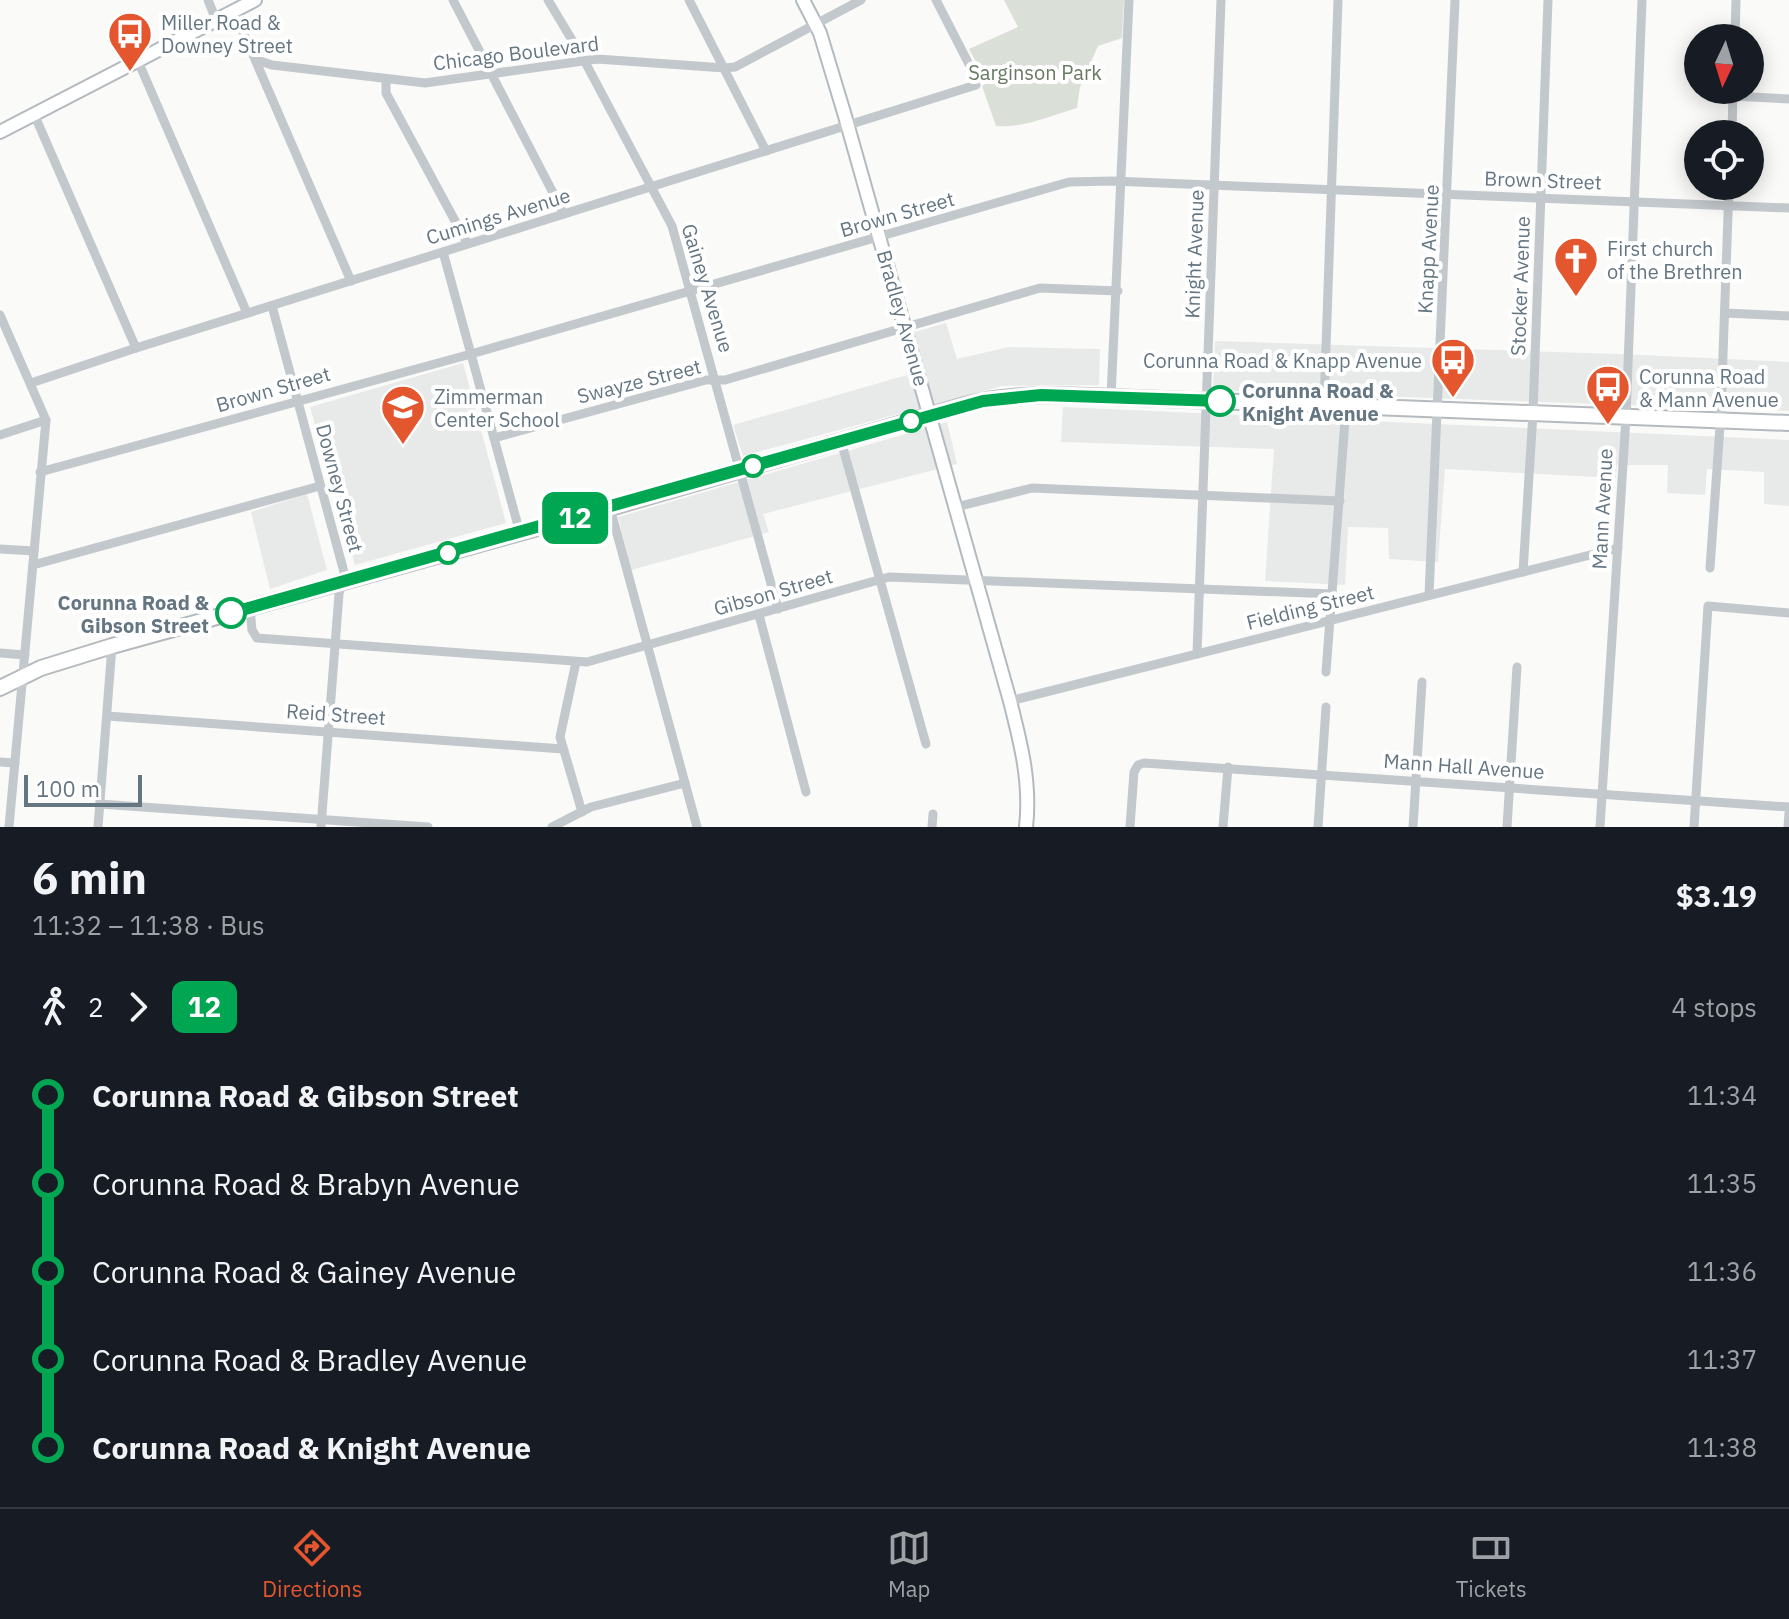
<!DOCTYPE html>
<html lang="en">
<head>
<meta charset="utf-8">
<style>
	:root { --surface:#171b24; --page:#20242c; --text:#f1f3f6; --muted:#9ea1a6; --line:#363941; --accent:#e4572e }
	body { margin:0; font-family:"IBM Plex Sans",sans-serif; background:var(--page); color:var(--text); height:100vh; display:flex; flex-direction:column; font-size:30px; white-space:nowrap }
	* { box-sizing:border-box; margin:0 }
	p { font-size:26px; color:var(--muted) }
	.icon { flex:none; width:44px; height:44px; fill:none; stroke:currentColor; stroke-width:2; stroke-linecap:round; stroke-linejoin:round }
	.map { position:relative; height:827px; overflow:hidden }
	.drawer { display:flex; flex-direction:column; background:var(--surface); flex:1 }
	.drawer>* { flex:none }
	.badge { padding:0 16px; border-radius:12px; font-size:28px; line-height:52px }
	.needle { width:52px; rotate:184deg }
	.tools { position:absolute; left:1684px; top:24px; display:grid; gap:16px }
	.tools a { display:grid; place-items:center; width:80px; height:80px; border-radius:50%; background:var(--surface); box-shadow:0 4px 20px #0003; font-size:40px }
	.scale { position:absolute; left:24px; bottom:20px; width:118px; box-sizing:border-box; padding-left:8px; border:4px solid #657683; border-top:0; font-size:22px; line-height:28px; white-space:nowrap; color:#657683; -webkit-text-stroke:6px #fff; paint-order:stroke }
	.map>.badge { position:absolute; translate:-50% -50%; box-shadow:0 0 0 4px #fff }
	.legs { display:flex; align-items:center; gap:12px; height:88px; padding:0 32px; font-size:26px }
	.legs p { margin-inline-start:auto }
	.overview { display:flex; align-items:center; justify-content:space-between; height:136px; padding:0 32px }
	h1 { font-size:44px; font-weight:700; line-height:60px }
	ul { padding:0 32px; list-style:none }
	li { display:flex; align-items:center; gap:28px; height:88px; font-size:30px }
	li i { display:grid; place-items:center; width:12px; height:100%; margin:0 10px; background:currentColor }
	li i::after { content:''; width:20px; height:20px; margin:-10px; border:6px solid; border-radius:50%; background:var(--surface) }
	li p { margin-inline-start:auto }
	li:first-child i { background:linear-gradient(#0000 50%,currentColor 0) }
	li:last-child i { background:linear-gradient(currentColor 50%,#0000 0) }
	.tab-bar { display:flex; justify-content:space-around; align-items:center; height:112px; border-top:2px solid var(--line); background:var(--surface); font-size:22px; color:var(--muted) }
	.tab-bar a { display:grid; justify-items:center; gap:4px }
	.tab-bar .selected { color:var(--accent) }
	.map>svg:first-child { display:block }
</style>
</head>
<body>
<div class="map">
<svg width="1789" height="827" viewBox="0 0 1789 827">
	<rect width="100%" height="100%" fill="#fafaf8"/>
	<g fill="#e8e9e9">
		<polygon points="946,323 957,359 1009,347 1100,349 1099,385 1002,386 743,456 733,425 907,375 900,336"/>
		<polygon points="1215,341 1620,354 1789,362 1789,411 1213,390"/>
		<polygon points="463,363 506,523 355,565 310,407"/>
		<polygon points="1063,407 1789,440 1789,506 1764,504 1764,472 1707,469 1705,495 1667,493 1668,465 1617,465 1616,478 1445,469 1438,562 1389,559 1388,528 1348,527 1345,585 1265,581 1274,449 1061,442"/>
		<polygon points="947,422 957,464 763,514 769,532 631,570 618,517"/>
		<polygon points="307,494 327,570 270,589 251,512"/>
	</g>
	<path fill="#dadfd7" d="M1004 0H1124L1122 38 1098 46 1080 87 1077 108C1051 116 1023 128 996 126L982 86 987 83 969 49 1018 27Z"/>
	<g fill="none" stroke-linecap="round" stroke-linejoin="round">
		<g stroke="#b3babf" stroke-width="16">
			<g id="secondary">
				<path d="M803 0 820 33 845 116 1010 701C1021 744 1031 783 1026 827"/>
				<polyline points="0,132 255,0"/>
			</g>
		</g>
		<g stroke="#b5babe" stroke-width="18">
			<path id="primary" d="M0 688 41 668 112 646 610 508 965 405C1014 392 1061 395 1111 397L1789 423"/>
		</g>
		<g stroke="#c3c8cc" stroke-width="9">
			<polyline points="208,0 216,20"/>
			<polyline points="453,0 564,214"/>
			<polyline points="548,0 584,60 672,226 778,609"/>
			<polyline points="689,0 766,151"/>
			<polyline points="234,11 351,281"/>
			<polyline points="1735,38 1736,0"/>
			<polyline points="257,60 272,65 425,83 597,59 725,68 735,67 861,0"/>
			<polyline points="138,61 247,313"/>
			<polyline points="386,80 386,93 467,243"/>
			<polyline points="1733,96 1789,99"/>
			<polyline points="34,114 136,348"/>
			<polyline points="1732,134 1733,90"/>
			<polyline points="443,252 520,533"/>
			<polyline points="272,306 344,572 339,594 321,827"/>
			<polyline points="1725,313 1789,316"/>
			<polyline points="0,315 46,420 9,827"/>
			<polyline points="31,383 136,348 976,85 974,74 936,0"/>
			<polyline points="1111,397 1129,0"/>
			<polyline points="1324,405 1338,0"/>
			<polyline points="0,435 46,420"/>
			<polyline points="494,438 706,380 725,380 1040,288 1118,291"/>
			<polyline points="841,441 926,744"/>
			<polyline points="40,472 471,354 1069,182 1112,181 1789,208"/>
			<polyline points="956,507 1032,488 1340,501"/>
			<polyline points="610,508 697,827"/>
			<polyline points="0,549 34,551"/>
			<polyline points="33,565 320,486"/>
			<polyline points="1710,568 1721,412 1729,186"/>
			<polyline points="1523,572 1533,413 1548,0"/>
			<polyline points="1429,595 1455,0"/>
			<polyline points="250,608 252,630 257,638 587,662 889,577 1333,594"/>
			<polyline points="759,615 806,792"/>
			<polyline points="0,653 25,655"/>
			<polyline points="1197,654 1221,0"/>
			<polyline points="576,662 560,737 582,812"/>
			<polyline points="1326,672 1346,407"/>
			<polyline points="1010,701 1618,548"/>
			<polyline points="107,716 563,749"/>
			<polyline points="0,762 15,763"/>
			<polyline points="100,804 428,827"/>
			<polyline points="98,827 112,646"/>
			<polyline points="552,827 591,807 685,783"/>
			<polyline points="932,827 933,814"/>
			<polyline points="1130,827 1134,772 1138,765 1144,763 1789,807"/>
			<polyline points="1223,827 1228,767"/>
			<polyline points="1318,827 1326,707"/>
			<polyline points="1413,827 1422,682"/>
			<polyline points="1507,827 1517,667"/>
			<polyline points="1600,827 1626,417 1642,0"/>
			<polyline points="1694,827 1708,606 1789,613"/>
			<polyline points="1788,827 1789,813"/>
		</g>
		<use href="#secondary" stroke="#fff" stroke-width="12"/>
		<use href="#primary" stroke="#fff" stroke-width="14"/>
	</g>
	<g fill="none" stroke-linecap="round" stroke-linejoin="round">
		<g stroke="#fff" stroke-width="18">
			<polyline id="line-1" points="231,613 983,401 1041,395 1220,401"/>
		</g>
		<use href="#line-1" stroke="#00a651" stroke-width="12"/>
	</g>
	<defs>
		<g id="bus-pin" transform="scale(2.3)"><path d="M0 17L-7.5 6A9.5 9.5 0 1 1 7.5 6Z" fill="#e4572e" stroke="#fff"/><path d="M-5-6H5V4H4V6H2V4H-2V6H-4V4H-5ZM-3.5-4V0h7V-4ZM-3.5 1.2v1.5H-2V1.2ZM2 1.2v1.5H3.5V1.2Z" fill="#fff"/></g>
		<g id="church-pin" transform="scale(2.3)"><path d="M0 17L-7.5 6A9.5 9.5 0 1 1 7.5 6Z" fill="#e4572e" stroke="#fff"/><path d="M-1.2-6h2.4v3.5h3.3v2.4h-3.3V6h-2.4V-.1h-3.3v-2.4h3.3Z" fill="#fff"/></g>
		<g id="school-pin" transform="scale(2.3)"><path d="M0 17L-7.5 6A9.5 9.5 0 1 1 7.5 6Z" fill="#e4572e" stroke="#fff"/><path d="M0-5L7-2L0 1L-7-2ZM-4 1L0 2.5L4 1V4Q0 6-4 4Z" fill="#fff"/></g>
	</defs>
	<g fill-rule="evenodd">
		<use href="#bus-pin" x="130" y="34"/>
		<use href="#church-pin" x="1576" y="259"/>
		<use href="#bus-pin" x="1453" y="360"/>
		<use href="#bus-pin" x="1608" y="387"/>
		<use href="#school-pin" x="403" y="407"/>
	</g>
	<g fill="#fff" stroke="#00a651" stroke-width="4">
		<circle cx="1220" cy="401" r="14"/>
		<circle cx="911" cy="421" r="10"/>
		<circle cx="753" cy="466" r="10"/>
		<circle cx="448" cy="553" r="10"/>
		<circle cx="231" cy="613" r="14"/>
	</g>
	<g text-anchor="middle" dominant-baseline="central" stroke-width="8" stroke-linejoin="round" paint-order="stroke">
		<g font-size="20" fill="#657683" stroke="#fff" text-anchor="start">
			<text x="161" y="22">Miller Road &amp;<tspan x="161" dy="23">Downey Street</tspan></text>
			<text x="1607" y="248">First church<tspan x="1607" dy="23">of the Brethren</tspan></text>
			<text x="1422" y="360" text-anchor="end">Corunna Road &amp; Knapp Avenue</text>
			<text x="1639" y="376">Corunna Road<tspan x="1639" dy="23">&amp; Mann Avenue</tspan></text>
			<text x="434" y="396">Zimmerman<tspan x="434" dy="23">Center School</tspan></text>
		</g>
		<g font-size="20" fill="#657683" stroke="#fff">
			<text transform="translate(516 53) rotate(-7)">Chicago Boulevard</text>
			<text transform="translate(1543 180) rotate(2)">Brown Street</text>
			<text transform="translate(897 214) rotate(-16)">Brown Street</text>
			<text transform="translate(498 216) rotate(-17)">Cumings Avenue</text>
			<text transform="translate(1428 249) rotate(-87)">Knapp Avenue</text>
			<text transform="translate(1194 254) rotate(-88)">Knight Avenue</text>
			<text transform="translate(1520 286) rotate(-88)">Stocker Avenue</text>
			<text transform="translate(708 288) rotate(73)">Gainey Avenue</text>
			<text transform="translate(903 318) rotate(74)">Bradley Avenue</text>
			<text transform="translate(639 381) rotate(-14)">Swayze Street</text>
			<text transform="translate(273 389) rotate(-16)">Brown Street</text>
			<text transform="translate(340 488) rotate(75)">Downey Street</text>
			<text transform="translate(1602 509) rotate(-87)">Mann Avenue</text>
			<text transform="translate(773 592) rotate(-16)">Gibson Street</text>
			<text transform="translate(1310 607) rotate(-14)">Fielding Street</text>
			<text transform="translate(336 714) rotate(4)">Reid Street</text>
			<text transform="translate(1464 766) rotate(4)">Mann Hall Avenue</text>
		</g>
		<g font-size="20" fill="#687a64" stroke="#fff">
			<text x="1035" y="72">Sarginson Park</text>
		</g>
		<g font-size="20" font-weight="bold" fill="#657683" stroke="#fff" text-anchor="start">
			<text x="1242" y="390">Corunna Road &amp;<tspan x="1242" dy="23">Knight Avenue</tspan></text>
			<text x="209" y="602" text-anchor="end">Corunna Road &amp;<tspan x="209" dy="23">Gibson Street</tspan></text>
		</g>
	</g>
</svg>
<div class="tools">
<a><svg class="needle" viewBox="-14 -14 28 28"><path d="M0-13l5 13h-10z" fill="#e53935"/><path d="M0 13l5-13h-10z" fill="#9ea1a6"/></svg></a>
<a><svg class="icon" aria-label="locate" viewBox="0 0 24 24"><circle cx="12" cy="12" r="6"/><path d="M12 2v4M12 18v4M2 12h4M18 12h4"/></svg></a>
</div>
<div class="scale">100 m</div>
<b class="badge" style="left:575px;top:518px;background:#00a651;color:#fff">12</b>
</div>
<section class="drawer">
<div class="overview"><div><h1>6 min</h1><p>11:32 – 11:38 · Bus</p></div><b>$3.19</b></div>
<div class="legs"><svg class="icon" aria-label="walk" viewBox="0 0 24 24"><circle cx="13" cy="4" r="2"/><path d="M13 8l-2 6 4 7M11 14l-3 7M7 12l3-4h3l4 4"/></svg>2<svg class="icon" aria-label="forward" viewBox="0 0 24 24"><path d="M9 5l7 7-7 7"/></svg><b class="badge" style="background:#00a651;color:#fff">12</b><p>4 stops</p></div>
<ul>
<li><i style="color:#00a651"></i><b>Corunna Road &amp; Gibson Street</b><p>11:34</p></li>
<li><i style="color:#00a651"></i><span>Corunna Road &amp; Brabyn Avenue</span><p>11:35</p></li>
<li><i style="color:#00a651"></i><span>Corunna Road &amp; Gainey Avenue</span><p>11:36</p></li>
<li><i style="color:#00a651"></i><span>Corunna Road &amp; Bradley Avenue</span><p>11:37</p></li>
<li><i style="color:#00a651"></i><b>Corunna Road &amp; Knight Avenue</b><p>11:38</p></li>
</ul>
</section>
<nav class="tab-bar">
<a class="selected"><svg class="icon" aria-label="directions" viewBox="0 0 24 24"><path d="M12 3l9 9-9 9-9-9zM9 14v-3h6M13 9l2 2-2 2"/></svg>Directions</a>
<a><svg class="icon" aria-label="map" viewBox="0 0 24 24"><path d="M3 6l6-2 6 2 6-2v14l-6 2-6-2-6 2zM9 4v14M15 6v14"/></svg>Map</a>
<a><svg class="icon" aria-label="tickets" viewBox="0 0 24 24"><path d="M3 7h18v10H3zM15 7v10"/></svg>Tickets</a>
</nav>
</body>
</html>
